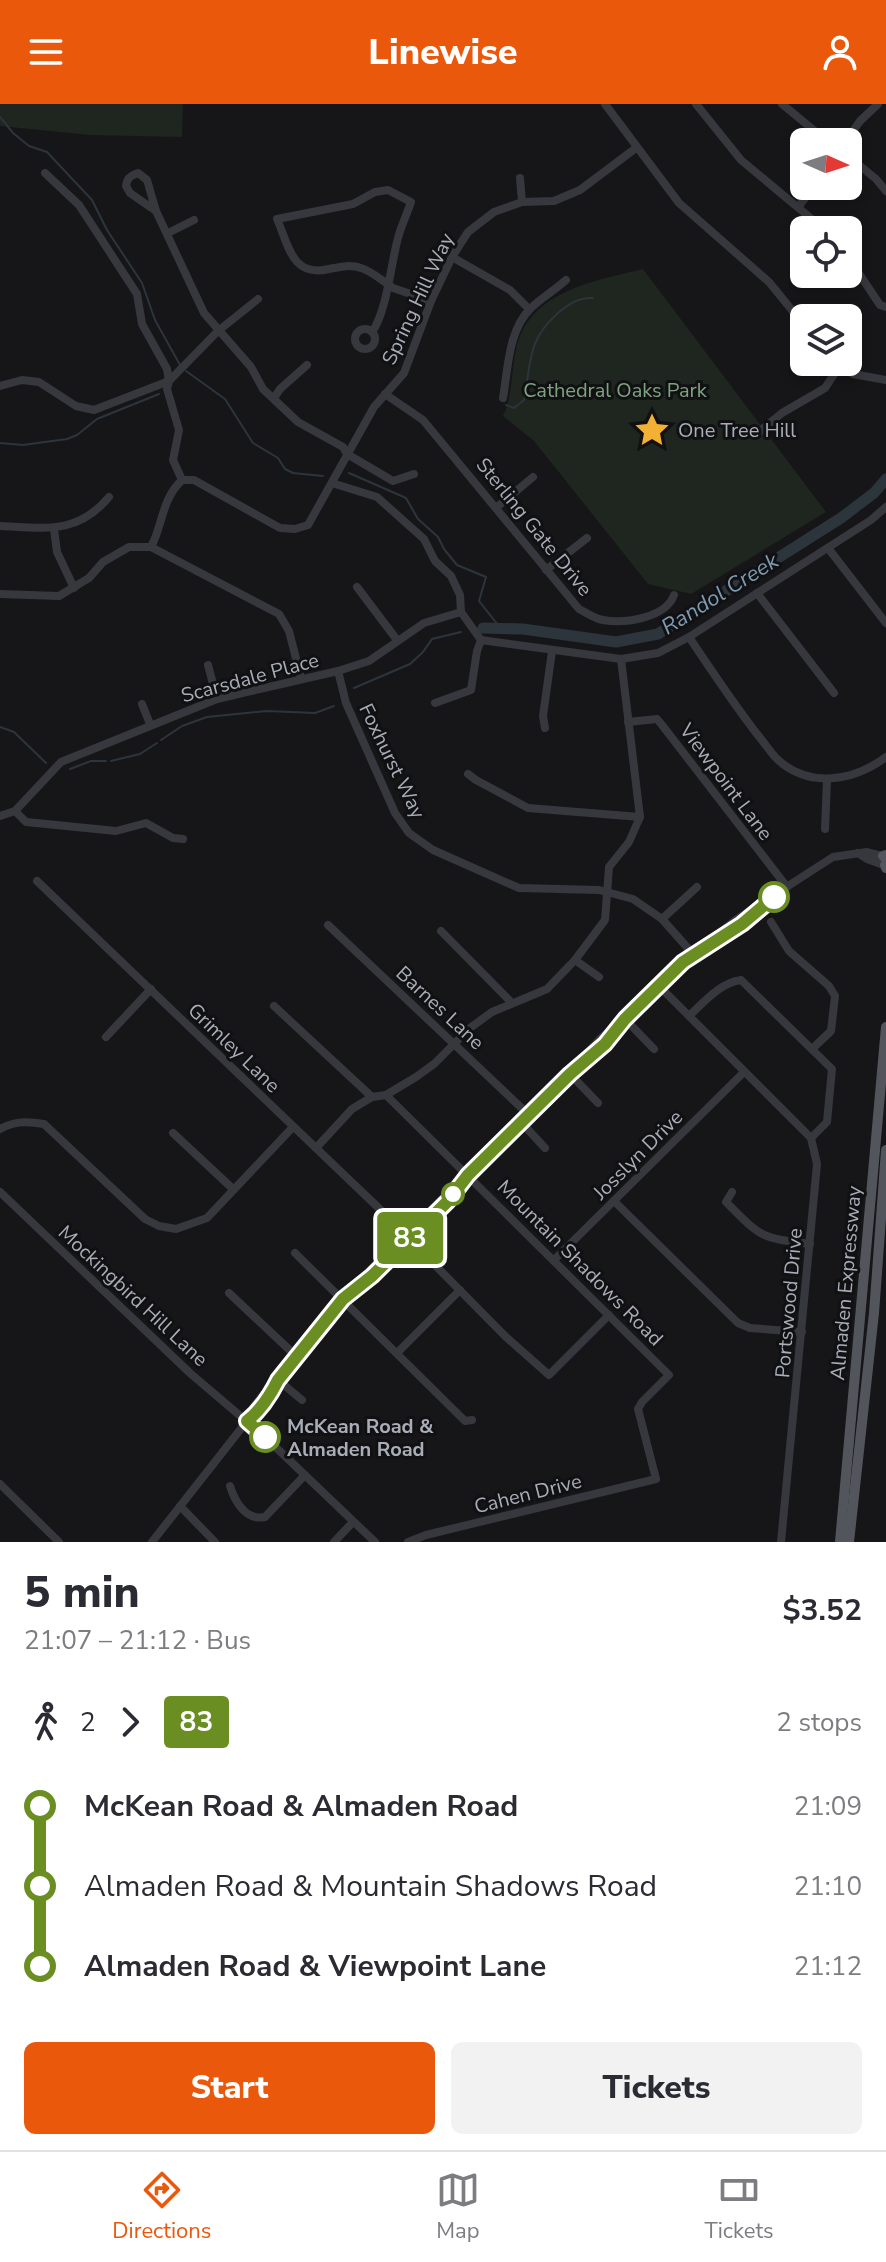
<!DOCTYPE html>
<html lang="en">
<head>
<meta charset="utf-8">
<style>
	:root { --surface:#fff; --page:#f2f2f3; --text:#2b2b33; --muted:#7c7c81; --line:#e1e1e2; --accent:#ea580c }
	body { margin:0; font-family:"Nunito Sans",sans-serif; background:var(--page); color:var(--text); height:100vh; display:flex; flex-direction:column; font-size:30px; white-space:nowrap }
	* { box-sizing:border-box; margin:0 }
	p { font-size:26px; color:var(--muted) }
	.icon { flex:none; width:44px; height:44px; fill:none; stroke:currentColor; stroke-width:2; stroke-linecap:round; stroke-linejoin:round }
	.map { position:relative; height:1438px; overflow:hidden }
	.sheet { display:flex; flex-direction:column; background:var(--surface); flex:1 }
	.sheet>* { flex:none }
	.badge { padding:0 16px; border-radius:6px; font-size:28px; line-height:52px }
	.needle { width:52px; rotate:93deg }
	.tools { position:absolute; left:790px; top:24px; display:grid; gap:16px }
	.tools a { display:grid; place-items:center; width:72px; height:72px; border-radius:12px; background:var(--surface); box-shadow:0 4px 12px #0003; font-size:40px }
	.map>.badge { position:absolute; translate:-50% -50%; box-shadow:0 0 0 4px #fff }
	.legs { display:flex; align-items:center; gap:12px; height:88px; padding:0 24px; font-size:26px }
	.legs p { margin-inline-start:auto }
	.summary { display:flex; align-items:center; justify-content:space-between; height:136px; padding:0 24px }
	h1 { font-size:44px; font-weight:800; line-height:60px }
	.primary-button { display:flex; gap:16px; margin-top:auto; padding:16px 24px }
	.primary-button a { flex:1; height:92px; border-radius:12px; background:var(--accent); color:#fff; font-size:32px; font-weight:800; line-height:92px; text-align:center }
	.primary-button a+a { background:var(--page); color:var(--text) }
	ul { padding:0 24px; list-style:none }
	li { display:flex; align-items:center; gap:28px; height:80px; font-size:30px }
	li i { display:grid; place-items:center; width:12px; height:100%; margin:0 10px; background:currentColor }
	li i::after { content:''; width:20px; height:20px; margin:-10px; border:6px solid; border-radius:50%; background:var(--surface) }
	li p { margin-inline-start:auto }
	li:first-child i { background:linear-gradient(#0000 50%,currentColor 0) }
	li:last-child i { background:linear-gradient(currentColor 50%,#0000 0) }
	header { display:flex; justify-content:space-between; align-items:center; height:104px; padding:0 24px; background:var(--accent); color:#fff; font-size:36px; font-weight:800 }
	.dock { display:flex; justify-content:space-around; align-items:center; height:112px; border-top:2px solid var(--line); background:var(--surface); font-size:22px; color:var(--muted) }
	.dock a { display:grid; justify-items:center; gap:4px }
	.dock .on { color:var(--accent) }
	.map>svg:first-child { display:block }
</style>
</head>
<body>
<header><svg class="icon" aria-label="menu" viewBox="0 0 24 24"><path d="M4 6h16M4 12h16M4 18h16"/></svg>Linewise<svg class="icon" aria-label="person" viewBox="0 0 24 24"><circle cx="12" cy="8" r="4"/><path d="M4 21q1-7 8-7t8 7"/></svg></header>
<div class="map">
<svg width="886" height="1438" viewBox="0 0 886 1438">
	<rect width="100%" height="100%" fill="#161618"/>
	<g fill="#1e261f">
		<polygon points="0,0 183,0 182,33 90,31 0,22"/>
		<path d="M643 165 826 408 691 490 648 480 534 337 503 312C513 292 511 268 516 246 528 187 595 177 643 165Z"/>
	</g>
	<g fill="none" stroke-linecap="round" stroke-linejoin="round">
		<g stroke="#2c353c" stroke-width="2">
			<polyline points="0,13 13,29 29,42 47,48 92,96 107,126 142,179 155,216 180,261"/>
			<polyline points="186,267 225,295 253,339 278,354 285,365 293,369 323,372"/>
			<path d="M506 301 514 304 524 296C531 259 527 236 558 209 569 200 579 193 593 194"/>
			<polyline points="0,339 23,341 67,335 77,331 97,315 159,290"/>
			<polyline points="349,369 406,394 418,415 438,433 444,445 457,461 486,473 479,497 502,526"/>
			<polyline points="354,584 410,560 423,548 432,535 461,528"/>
			<polyline points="0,623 14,628 46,659"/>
			<polyline points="161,636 182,622 207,613 267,607 315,609 334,602"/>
			<polyline points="111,657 140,650 157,639"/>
			<polyline points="70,665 91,657 106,657"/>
		</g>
		<polyline stroke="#2c353c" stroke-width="11" points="483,524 523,525 616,538 658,530 841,414 874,389 886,375"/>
		<g stroke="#37383d" stroke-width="8">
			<polyline points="605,0 679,99 769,178 804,221"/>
			<polyline points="696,0 741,56 825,126"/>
			<polyline points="782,0 828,38"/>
			<polyline points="845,38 860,17 878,0"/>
			<polyline points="848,52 876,75 886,87"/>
			<polyline points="45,69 79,101 137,190 142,220 167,265 169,277 167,285 179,326 173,356 182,376"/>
			<polyline points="520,74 522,98"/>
			<polyline points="799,102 814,82"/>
			<path d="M156 107 130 89 126 82C127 74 130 72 138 69L147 76 156 107 204 209 251 263 263 285 298 318 343 343 347 350 393 377 414 370"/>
			<polyline points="168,129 194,116"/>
			<polyline points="452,153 510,186 529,205"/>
			<polyline points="848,153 880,201 886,203"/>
			<circle cx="365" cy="235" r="10"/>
			<path d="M372 228C387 207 391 159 398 134 401 122 407 110 411 98L388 86 375 88 353 100 277 115C289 142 292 174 329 165 339 163 351 160 361 164 371 167 380 175 389 181L393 184 431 197"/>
			<polyline points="832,258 853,270 886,276"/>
			<polyline points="0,282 22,276 39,278 76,302 94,306 169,277 218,227 258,195"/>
			<path d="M385 290 423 316 579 505C587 509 595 515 603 516 624 520 666 514 674 491"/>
			<polyline points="274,294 280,285 307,261"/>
			<path d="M503 294C508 265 508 226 531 204 541 194 555 186 566 176"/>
			<polyline points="760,327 782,309 825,284 839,263"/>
			<polyline points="332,379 377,393 424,435 435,457 451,472 460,491 461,508 481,536 621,555 658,549 689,533 871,416 886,403"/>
			<polyline points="497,403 533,373"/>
			<path d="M0 422C45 424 77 431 109 393"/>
			<polyline points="54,425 57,448 74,484"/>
			<path d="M151 443C163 421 161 396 182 376H194L280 424 295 425 308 421 374 303 404 269 431 197 452 153 468 128 494 108 522 98 554 97 580 86 636 44"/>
			<polyline points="828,444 886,519"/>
			<polyline points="546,466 587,434"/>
			<polyline points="357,483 397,536"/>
			<polyline points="757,489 834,589"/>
			<polyline points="0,490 59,492 89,474 103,458 129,443 151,443 279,510 289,527 301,574"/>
			<path d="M689 533C711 566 733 599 757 630 764 638 770 648 777 655 809 685 854 677 886 653"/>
			<polyline points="208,561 217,595"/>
			<polyline points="338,567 346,599 395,709 409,729 433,746 519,784 599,786 633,795 662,815 693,850"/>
			<polyline points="435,599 471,586 477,547 481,536"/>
			<polyline points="142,600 150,620"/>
			<polyline points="628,618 657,615 662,621 787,783"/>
			<polyline points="545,624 543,612 552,547"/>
			<polyline points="468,670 476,676 528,704 640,713"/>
			<polyline points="15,707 26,718 116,727 146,719 173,734 183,735"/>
			<polyline points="0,712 15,707 61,658 217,595 338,567 369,557 424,519 461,508"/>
			<polyline points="825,725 827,676"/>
			<polyline points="858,749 867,755 886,762"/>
			<polyline points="37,777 410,1134"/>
			<polyline points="662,815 697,783"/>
			<polyline points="771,818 789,847 829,882 835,892 831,927 812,945"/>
			<polyline points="328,821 529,1011"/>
			<polyline points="441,827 512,899"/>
			<polyline points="708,842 742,820 752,810"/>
			<polyline points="575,856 599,873"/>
			<polyline points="659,882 811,1034 817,1060 781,1438"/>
			<polyline points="274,902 372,993"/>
			<path d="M689 912C703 899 721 878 741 876L832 965 827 1018 811 1034"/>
			<polyline points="625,915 654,945"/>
			<polyline points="106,933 151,885"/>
			<polyline points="581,956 601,934 625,915 683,858 737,815 833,753 867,748 886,753"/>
			<polyline points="570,970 598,999"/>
			<polyline points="386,991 669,1271 642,1298 638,1305 656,1375 426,1431 408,1438"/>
			<polyline points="521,1018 545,1044"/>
			<path d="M0 1025C15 1017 27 1017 44 1020L145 1115 159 1122 176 1125 207 1114 293 1023"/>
			<polyline points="173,1029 233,1085"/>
			<polyline points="316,1044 352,1005 372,993 386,991 416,973 434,960 470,924 492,908 547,885 575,856 605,816 609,763 629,738 640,713 621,555"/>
			<polyline points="0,1088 191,1270 265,1333 375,1438"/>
			<path d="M732 1088 726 1098C761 1133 760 1134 810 1140"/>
			<polyline points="614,1097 738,1219 750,1224 802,1228"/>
			<polyline points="295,1149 465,1317 472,1316"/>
			<polyline points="425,1151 506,1233 549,1271 609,1211"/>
			<polyline points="554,1156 744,968"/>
			<polyline points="354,1182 455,1082"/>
			<polyline points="229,1189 296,1252"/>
			<polyline points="343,1195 372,1172 448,1097 468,1071 570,970 605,940 625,915"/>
			<polyline points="397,1249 460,1186"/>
			<polyline points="278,1276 302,1296"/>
			<path d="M247 1317C253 1300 264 1288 278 1276L345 1193"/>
			<polyline points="0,1380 59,1438"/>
			<path d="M230 1382C235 1398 246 1417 265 1413L305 1371"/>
			<polyline points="180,1402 215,1438"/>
			<polyline points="152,1438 247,1317 257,1309 276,1281"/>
			<polyline points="334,1438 353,1418"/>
		</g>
		<g stroke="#53555c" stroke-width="10">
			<polyline points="883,752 886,751"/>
			<polyline points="885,761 886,764"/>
			<polyline points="840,1438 886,923"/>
			<polyline points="849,1438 874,1209 886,1046"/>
		</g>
	</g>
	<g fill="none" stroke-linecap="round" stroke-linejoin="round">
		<g stroke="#fff" stroke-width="18">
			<path id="line-1" d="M265 1333 247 1317C261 1306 270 1292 278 1276L343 1195 372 1172 448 1097 468 1071 570 970 605 940 625 915 683 858 742 820 774 793"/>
		</g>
		<use href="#line-1" stroke="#6b8e23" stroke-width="12"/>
	</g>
	<defs>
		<g id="sight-bare" transform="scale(2.76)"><path d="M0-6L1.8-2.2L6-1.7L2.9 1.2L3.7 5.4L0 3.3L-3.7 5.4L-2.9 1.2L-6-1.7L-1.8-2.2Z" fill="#f2b134" stroke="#111113" stroke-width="2.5" paint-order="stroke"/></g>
	</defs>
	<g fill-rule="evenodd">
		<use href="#sight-bare" x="652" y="326"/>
	</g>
	<g fill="#fff" stroke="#6b8e23" stroke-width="4">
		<circle cx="774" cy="793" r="14"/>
		<circle cx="453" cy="1090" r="10"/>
		<circle cx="265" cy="1333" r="14"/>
	</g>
	<g text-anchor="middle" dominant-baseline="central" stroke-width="6" stroke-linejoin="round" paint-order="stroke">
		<g font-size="20" fill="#a8adb8" stroke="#111113">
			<text transform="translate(418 195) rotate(-65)">Spring Hill Way</text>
			<text transform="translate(534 423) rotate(51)">Sterling Gate Drive</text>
			<text transform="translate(250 574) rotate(-15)">Scarsdale Place</text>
			<text transform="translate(392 657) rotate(64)">Foxhurst Way</text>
			<text transform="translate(726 678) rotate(53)">Viewpoint Lane</text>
			<text transform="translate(440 904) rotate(43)">Barnes Lane</text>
			<text transform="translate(234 944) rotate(44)">Grimley Lane</text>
			<text transform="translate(638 1051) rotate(-45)">Josslyn Drive</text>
			<text transform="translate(580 1159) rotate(45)">Mountain Shadows Road</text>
			<text transform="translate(846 1179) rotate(-85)">Almaden Expressway</text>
			<text transform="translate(133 1192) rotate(43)">Mockingbird Hill Lane</text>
			<text transform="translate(789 1199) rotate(-85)">Portswood Drive</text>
			<text transform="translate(528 1390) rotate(-14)">Cahen Drive</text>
		</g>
		<g font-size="20" fill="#7fa381" stroke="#111113">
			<text x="615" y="286">Cathedral Oaks Park</text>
		</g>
		<g font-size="20" fill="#a8adb8" stroke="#111113" text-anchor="start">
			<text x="678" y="326">One Tree Hill</text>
		</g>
		<g font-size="20" font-weight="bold" fill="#a8adb8" stroke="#111113" text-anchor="start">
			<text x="287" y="1322">McKean Road &amp;<tspan x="287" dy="23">Almaden Road</tspan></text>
		</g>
		<g font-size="22" font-style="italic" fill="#7f9bb3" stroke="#111113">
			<text transform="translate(720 490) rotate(-32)">Randol Creek</text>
		</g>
	</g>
</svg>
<div class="tools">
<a><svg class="needle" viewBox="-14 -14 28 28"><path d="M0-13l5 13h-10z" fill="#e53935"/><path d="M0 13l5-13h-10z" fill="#7c7c81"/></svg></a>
<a><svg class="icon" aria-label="locate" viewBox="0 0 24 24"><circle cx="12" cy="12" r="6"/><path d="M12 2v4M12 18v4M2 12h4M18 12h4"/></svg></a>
<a><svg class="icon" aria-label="layers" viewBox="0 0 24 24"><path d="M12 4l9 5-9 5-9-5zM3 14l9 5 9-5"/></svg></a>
</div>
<b class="badge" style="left:410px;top:1134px;background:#6b8e23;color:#fff">83</b>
</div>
<section class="sheet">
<div class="summary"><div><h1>5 min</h1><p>21:07 – 21:12 · Bus</p></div><b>$3.52</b></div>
<div class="legs"><svg class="icon" aria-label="walk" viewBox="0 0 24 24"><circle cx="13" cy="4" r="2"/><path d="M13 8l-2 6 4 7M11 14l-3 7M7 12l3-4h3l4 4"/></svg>2<svg class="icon" aria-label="forward" viewBox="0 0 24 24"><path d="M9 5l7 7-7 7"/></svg><b class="badge" style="background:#6b8e23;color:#fff">83</b><p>2 stops</p></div>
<ul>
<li><i style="color:#6b8e23"></i><b>McKean Road &amp; Almaden Road</b><p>21:09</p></li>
<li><i style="color:#6b8e23"></i><span>Almaden Road &amp; Mountain Shadows Road</span><p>21:10</p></li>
<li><i style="color:#6b8e23"></i><b>Almaden Road &amp; Viewpoint Lane</b><p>21:12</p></li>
</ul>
<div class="primary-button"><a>Start</a><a>Tickets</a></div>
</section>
<nav class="dock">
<a class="on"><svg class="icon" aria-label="directions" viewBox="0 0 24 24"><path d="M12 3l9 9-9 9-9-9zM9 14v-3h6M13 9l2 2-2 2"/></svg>Directions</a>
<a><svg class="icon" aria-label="map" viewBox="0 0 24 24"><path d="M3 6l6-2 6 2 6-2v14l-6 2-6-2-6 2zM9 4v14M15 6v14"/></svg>Map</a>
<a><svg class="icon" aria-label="tickets" viewBox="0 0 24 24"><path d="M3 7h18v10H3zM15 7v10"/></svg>Tickets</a>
</nav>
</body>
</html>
